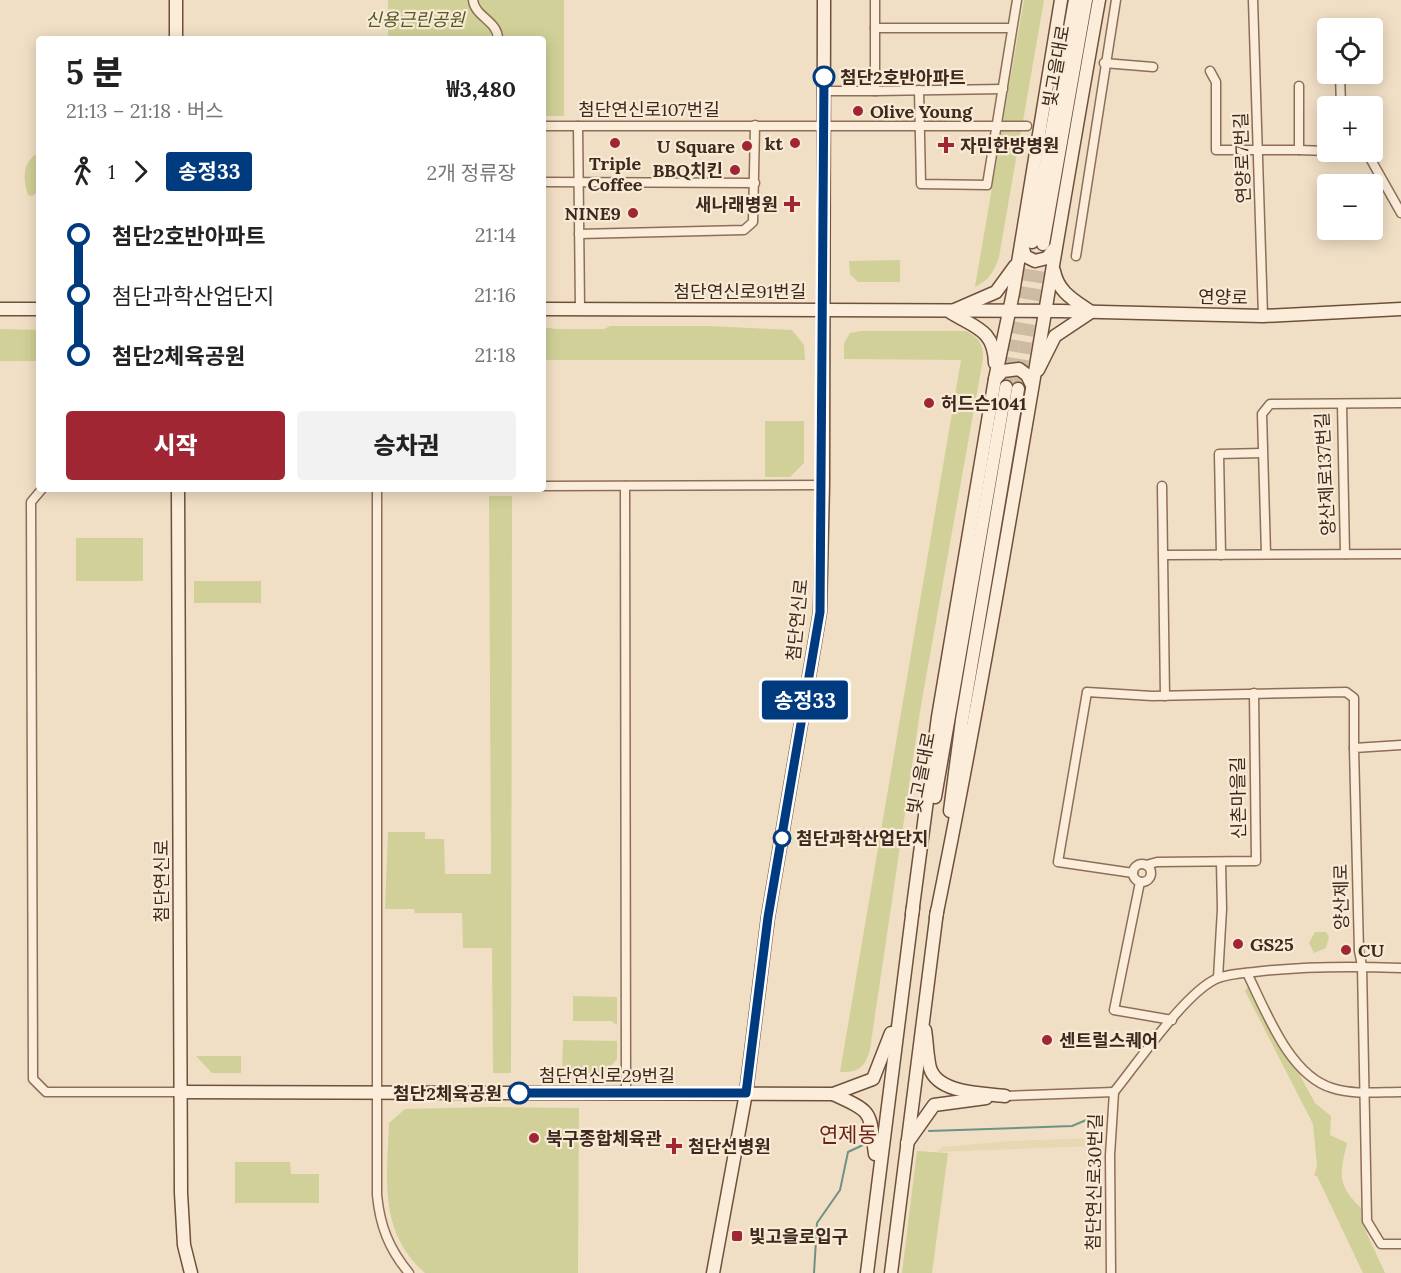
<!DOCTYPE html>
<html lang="ko">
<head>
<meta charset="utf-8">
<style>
	:root { --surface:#fff; --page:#f2f2f2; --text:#222; --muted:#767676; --accent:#a02634 }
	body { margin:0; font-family:Lora,"Noto Sans KR",serif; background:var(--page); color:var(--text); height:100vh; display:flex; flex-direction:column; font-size:22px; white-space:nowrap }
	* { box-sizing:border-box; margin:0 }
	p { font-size:20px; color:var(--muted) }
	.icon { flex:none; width:33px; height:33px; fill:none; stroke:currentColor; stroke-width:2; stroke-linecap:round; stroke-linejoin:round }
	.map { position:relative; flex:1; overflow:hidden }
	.side { position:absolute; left:36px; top:36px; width:510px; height:456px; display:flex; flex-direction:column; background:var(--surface); border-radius:6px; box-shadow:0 3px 15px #0003 }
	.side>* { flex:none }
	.badge { padding:0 12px; border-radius:4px; font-size:21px; line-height:39px }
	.controls { position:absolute; left:1317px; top:18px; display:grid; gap:12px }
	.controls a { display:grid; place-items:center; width:66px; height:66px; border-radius:6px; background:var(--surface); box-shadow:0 3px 15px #0003; font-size:30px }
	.map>.badge { position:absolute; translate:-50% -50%; box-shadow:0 0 0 3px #fff }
	.legs { display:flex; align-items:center; gap:9px; height:66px; padding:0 30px; font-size:20px }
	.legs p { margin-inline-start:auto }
	.head { display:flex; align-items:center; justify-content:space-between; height:102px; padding:0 30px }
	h1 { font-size:33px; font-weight:800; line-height:45px }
	.action { display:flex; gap:12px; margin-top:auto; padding:12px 30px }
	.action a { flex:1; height:69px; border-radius:6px; background:var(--accent); color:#fff; font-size:24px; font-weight:800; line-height:69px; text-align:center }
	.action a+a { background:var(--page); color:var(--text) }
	ul { padding:0 30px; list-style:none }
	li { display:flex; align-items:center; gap:21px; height:60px; font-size:22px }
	li i { display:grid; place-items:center; width:9px; height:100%; margin:0 8px; background:currentColor }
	li i::after { content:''; width:15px; height:15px; margin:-8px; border:4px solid; border-radius:50%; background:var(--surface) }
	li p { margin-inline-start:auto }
	li:first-child i { background:linear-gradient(#0000 50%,currentColor 0) }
	li:last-child i { background:linear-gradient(currentColor 50%,#0000 0) }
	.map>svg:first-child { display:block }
</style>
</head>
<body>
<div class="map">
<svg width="1401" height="1273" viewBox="0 0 1401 1273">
	<rect width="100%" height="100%" fill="#f1dfc5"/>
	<polygon fill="#e7d8b2" points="1095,1138 1095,1146 937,1152 942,1147 1010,1141"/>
	<g fill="#d0d098">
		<polygon points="388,0 564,0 564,116 543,116 543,39 388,39"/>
		<polygon points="1024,0 1044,0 1023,121 1003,121"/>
		<path d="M1002 129 1021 130 999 257C994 272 989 280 975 287Z"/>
		<path d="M36 154 39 158V191L32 196 28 195C23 180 22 164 36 154Z"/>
		<polygon points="900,260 900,282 858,282 850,274 849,261"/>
		<polygon points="610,326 710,326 792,330 804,345 805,360 543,360 543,327 555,329 604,329"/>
		<polygon points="0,329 39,330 39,361 0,361"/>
		<path d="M861 331H966C980 338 983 345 983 359L921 705 870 1049C866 1066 859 1073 840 1072L961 360 844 359V343L850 333Z"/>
		<polygon points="765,421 804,421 804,463 790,477 765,477"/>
		<polygon points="489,496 512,496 511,1073 493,1073 492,948 463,948 462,913 415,913 414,909 385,909 388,832 425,832 425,839 444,839 445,874 491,874"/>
		<rect x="76" y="538" width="67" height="43"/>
		<rect x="194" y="581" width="67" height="22"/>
		<polygon points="1315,932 1326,932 1329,937 1326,948 1314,953 1309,943"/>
		<path d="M1248 986 1253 989 1315 1103 1331 1116 1330 1135 1347 1143C1340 1174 1336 1184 1361 1208L1362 1223 1385 1273H1363L1317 1176H1314L1317 1166 1313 1124 1245 991Z"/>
		<polygon points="573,996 617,997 617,1025 611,1021 573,1021"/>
		<polygon points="563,1040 617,1041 617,1059 605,1073 562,1073"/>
		<polygon points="196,1056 241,1056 241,1073 212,1073"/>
		<path d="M491 1107 579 1108 578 1273H425C378 1232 387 1178 389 1123L405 1109Z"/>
		<polygon points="917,1151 948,1153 932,1273 902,1273"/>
		<polygon points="235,1162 290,1162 291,1174 319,1174 319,1203 235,1203"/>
	</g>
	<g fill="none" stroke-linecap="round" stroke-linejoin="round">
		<g stroke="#6d9385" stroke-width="2">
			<polyline points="929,1131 1072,1126 1091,1118"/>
			<polyline points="814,1273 817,1223 840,1190 848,1152 863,1145"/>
		</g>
		<g stroke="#cdbba4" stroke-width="12" stroke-dasharray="12 6" stroke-linecap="butt">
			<polyline points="1006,387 1032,242"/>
			<polyline points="1018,389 1043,244"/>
		</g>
		<g stroke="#8d6f59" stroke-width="11">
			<g id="street">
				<path d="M473 0C475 17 498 21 498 39"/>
				<polyline points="875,0 875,91 1003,89"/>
				<polyline points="1253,0 1263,316"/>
				<polyline points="875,28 1012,28"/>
				<polyline points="1104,63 1153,67"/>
				<polyline points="1210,71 1216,82 1216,150 1299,150 1299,86"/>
				<polyline points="1340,74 1341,106"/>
				<polyline points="919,90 921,184 987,185 1017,0"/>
				<polyline points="824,91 875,91"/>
				<polyline points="543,126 1027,126"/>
				<polyline points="578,126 580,309"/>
				<polyline points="1299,150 1328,151"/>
				<polyline points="1363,152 1370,158 1401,213"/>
				<polyline points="543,182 755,183"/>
				<polyline points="579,234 744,230 753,222 755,125"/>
				<polyline points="1076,256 1116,0"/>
				<polyline points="1342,404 1345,554"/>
				<polyline points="543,486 823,485"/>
				<polyline points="625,486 626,1093"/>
				<polyline points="1162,486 1165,696"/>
				<polyline points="42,489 31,502 33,1079 46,1092 179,1092"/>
				<path d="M377 489V1195C380 1226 389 1249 409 1273"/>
				<polyline points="1266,554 1262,414 1270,404 1401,403"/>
				<polyline points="1164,555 1401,554"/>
				<polyline points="1221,555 1219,454 1262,453"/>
				<polyline points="1401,745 1354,748 1359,951 1362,966 1367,1221 1381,1244 1401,1244"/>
				<circle cx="1142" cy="873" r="9"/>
				<polyline points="1146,865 1157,862 1256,861 1254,693"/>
				<polyline points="1133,873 1058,862 1087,692 1152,696 1346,692 1354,698 1354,748"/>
				<polyline points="1140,882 1114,1010 1172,1020"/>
				<path d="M1247 973C1266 1011 1289 1075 1332 1088 1353 1095 1379 1092 1401 1092"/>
				<polyline points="1218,978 1222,909 1221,862"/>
				<path d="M1114 1092C1137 1064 1186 991 1218 978 1229 974 1243 973 1254 972 1303 966 1352 966 1401 968"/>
				<polyline points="1005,1096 1114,1092 1110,1155 1111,1273"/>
			</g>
		</g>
		<g stroke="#6f503d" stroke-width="15">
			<g id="secondary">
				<polyline points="176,0 176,39"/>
				<polyline points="1032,242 1075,0"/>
				<polyline points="1043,244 1086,0"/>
				<polyline points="1022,245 1025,256 1035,261 1047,258 1055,248"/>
				<polyline points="0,309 39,309"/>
				<polyline points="543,309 1061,311 1263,316 1401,309"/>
				<path d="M995 363C994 329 975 328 950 312L996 292 1015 266"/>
				<path d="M1038 370 1055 336 1091 312C1074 300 1058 292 1054 271"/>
				<polyline points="995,379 1003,371 1019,369 1027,375 1032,385"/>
				<polyline points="178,489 181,1193 184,1245 191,1273"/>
				<polyline points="935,797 1006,387"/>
				<polyline points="950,811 962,720 1018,389"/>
				<polyline points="912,914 938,717 995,379 1013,293 1061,0"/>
				<path d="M936 917C998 613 1044 306 1099 0"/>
				<path d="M925 1030C927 1042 927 1056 930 1068 938 1094 984 1093 1005 1096"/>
				<polyline points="179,1092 833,1094 873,1079 891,1033"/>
				<path d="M833 1094C874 1113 869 1110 875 1154"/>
				<polyline points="907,1143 934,1105 986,1098"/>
				<polyline points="713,1273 746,1093 768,917 820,612 823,485 824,0"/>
				<polyline points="867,1273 913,908"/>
				<polyline points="891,1273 937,911"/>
			</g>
		</g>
		<use href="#street" stroke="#fbedd9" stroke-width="8"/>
		<use href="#secondary" stroke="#fbedd9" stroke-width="12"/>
	</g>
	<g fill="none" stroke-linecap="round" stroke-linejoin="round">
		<g stroke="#fff" stroke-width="14">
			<polyline id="line-1" points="519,1093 746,1093 768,917 820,612 824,77"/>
		</g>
		<use href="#line-1" stroke="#003b80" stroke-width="9"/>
	</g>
	<g fill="#fff" stroke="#003b80" stroke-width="3">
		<circle cx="824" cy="77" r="10"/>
		<circle cx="782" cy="838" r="8"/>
		<circle cx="519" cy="1093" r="10"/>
	</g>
	<g fill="#a02634" stroke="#f8ead5" stroke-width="2">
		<circle cx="858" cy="111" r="6"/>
		<circle cx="615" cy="143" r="6"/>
		<circle cx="795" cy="143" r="6"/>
		<path d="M943 136h6v6h6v6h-6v6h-6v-6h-6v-6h6z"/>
		<circle cx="747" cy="146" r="6"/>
		<circle cx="735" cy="170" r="6"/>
		<path d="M789 195h6v6h6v6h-6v6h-6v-6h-6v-6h6z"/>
		<circle cx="633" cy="213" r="6"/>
		<circle cx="929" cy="403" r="6"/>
		<circle cx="1238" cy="944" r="6"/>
		<circle cx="1346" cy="950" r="6"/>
		<circle cx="1047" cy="1040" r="6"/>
		<circle cx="534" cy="1138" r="6"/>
		<path d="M671 1137h6v6h6v6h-6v6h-6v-6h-6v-6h6z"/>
		<rect x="731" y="1230" width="12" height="12" rx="3"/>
	</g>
	<g text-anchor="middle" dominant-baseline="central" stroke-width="4.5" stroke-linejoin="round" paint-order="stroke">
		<g font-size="18" font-style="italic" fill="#535a24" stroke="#f8ead5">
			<text x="415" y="19">신용근린공원</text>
		</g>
		<g font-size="18" fill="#3d291e" stroke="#f8ead5">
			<text transform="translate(1056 66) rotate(-80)">빛고을대로</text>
			<text x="649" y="109">첨단연신로107번길</text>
			<text transform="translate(1242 158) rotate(-92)">연양로7번길</text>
			<text x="740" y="291">첨단연신로91번길</text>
			<text transform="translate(1223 297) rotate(1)">연양로</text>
			<text transform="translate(1325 474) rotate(-93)">양산제로137번길</text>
			<text transform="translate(797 620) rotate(-84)">첨단연신로</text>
			<text transform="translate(921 773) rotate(-79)">빛고을대로</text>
			<text transform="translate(1238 798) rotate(-91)">신촌마을길</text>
			<text transform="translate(161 881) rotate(-90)">첨단연신로</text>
			<text transform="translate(1341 897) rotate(-91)">양산제로</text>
			<text x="607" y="1075">첨단연신로29번길</text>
			<text transform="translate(1094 1182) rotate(-89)">첨단연신로30번길</text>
		</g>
		<g font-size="18" font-weight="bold" fill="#3d291e" stroke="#f8ead5" text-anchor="start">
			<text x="840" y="77">첨단2호반아파트</text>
			<text x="796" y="838">첨단과학산업단지</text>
			<text x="502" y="1093" text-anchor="end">첨단2체육공원</text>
		</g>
		<g font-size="18" font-weight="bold" fill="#3d291e" stroke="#f8ead5" text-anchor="start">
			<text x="870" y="111">Olive Young</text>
			<text x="783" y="143" text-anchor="end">kt</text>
			<text x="960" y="145">자민한방병원</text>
			<text x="735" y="146" text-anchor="end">U Square</text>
			<text x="615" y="163" text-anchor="middle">Triple<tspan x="615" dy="21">Coffee</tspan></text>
			<text x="723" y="170" text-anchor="end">BBQ치킨</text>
			<text x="778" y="204" text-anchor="end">새나래병원</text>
			<text x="621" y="213" text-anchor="end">NINE9</text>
			<text x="941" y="403">허드슨1041</text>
			<text x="1250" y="944">GS25</text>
			<text x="1358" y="950">CU</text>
			<text x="1059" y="1040">센트럴스퀘어</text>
			<text x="546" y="1138">북구종합체육관</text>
			<text x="688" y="1146">첨단선병원</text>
			<text x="749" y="1236">빛고을로입구</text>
		</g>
		<g font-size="21" fill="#6c231b" stroke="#f8ead5">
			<text x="848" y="1134">연제동</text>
		</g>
	</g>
</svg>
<div class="controls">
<a><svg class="icon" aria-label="locate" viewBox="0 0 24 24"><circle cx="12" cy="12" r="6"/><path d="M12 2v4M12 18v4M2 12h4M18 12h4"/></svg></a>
<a>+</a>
<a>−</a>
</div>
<b class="badge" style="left:805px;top:700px;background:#003b80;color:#fff">송정33</b>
<section class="side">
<div class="head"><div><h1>5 분</h1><p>21:13 – 21:18 · 버스</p></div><b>₩3,480</b></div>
<div class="legs"><svg class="icon" aria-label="walk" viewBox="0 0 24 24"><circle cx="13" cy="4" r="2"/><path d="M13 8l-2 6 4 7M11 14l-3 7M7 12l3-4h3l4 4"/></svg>1<svg class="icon" aria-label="forward" viewBox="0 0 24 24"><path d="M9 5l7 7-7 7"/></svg><b class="badge" style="background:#003b80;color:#fff">송정33</b><p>2개 정류장</p></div>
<ul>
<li><i style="color:#003b80"></i><b>첨단2호반아파트</b><p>21:14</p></li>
<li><i style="color:#003b80"></i><span>첨단과학산업단지</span><p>21:16</p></li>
<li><i style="color:#003b80"></i><b>첨단2체육공원</b><p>21:18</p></li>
</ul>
<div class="action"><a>시작</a><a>승차권</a></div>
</section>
</div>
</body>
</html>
